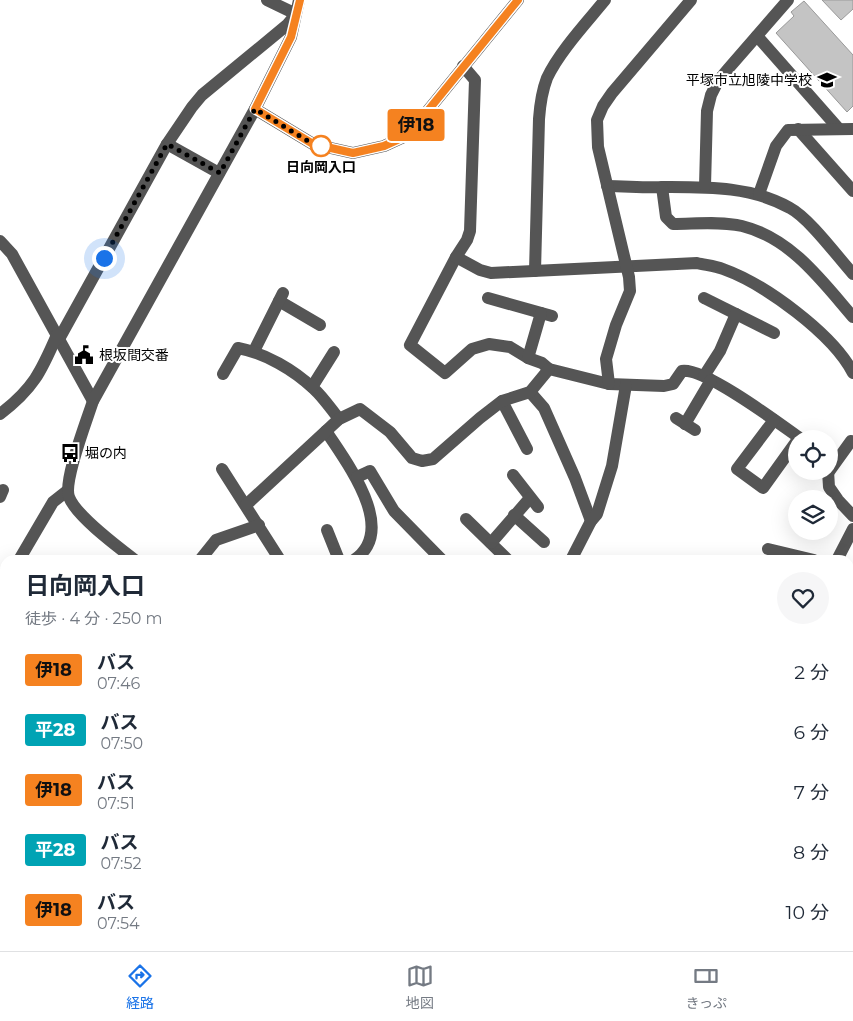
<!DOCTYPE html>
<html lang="ja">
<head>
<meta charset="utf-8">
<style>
	:root { --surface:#fff; --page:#f6f6f7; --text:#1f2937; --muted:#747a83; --line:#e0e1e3; --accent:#1a73e8 }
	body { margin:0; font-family:Montserrat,"Noto Sans JP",sans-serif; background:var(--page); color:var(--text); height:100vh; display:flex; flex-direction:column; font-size:19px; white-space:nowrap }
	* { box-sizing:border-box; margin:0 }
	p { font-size:16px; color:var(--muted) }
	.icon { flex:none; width:28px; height:28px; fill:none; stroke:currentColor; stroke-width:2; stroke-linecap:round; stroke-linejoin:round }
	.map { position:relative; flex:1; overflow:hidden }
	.drawer { position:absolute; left:0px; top:555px; width:854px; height:396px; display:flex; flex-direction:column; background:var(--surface); border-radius:15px 15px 0 0; box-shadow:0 5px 20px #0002 }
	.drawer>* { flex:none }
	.badge { padding:0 10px; border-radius:4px; font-size:18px; line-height:32px }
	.fabs { position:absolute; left:788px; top:430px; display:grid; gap:10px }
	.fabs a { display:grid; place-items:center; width:50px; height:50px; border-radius:50%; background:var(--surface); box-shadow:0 5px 20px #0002; font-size:25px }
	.you { position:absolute; width:25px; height:25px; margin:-12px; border:4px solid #fff; border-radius:50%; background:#1a73e8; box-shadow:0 0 0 8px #1a73e833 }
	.map>.badge { position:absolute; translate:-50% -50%; box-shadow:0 0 0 2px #fff }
	.round { display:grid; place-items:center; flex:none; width:52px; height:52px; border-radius:26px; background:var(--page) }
	.head { display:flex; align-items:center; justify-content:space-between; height:85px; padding:0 25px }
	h1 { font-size:24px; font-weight:700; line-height:38px }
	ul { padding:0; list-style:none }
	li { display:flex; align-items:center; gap:15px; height:60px; padding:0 25px }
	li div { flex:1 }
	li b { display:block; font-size:19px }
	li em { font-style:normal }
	li .badge { min-width:55px; font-weight:700; text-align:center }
	.dock { display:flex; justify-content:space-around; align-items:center; height:70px; border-top:1px solid var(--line); background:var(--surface); font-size:14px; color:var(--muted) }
	.dock a { display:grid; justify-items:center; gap:2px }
	.dock .selected { color:var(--accent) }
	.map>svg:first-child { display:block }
</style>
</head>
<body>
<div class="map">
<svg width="853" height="951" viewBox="0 0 853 951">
	<rect width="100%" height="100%" fill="#fff"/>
	<g fill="#c4c4c4" stroke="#999">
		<polygon points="822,0 853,0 853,9 841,20"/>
		<polygon points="804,1 853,55 853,106 847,112 776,33 794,16 791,12"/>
	</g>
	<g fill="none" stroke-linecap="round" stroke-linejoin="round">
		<g stroke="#dbdbdb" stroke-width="15">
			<g id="major">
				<polyline points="849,686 853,685"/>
				<polyline points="0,939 5,922"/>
			</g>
		</g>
		<g stroke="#dbdbdb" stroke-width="18">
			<g id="highway">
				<polyline points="849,929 853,923"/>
				<polyline points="834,951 837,946"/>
				<polyline points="849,951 853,945"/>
			</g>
		</g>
		<g stroke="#555" stroke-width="12">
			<polyline points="757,36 839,129"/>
			<path d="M463 66 475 80 470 231 467 240 456 257 410 345 445 373 472 349 489 344 510 347 528 358 542 363 549 369 609 384 664 386 673 384 682 371C704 367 780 424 801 439"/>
			<polyline points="255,109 313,144 353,153 384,146 408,135 518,0"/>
			<polyline points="798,129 853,191"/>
			<polyline points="167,144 219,173"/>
			<path d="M607 186C626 186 645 188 664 187 707 187 751 186 790 208 809 218 837 256 853 274"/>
			<polyline points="705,186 707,111 711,95 718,81 728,69 788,0"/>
			<path d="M662 187 666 217 673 224C695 224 720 221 742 226 791 238 822 281 853 317"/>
			<polyline points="759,194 776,146 788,130 853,129"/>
			<polyline points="0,241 12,254 93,401"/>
			<path d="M456 257 480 270 491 273 697 263C705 265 715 266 723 269 765 284 833 334 853 373"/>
			<path d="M535 271 539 119C540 105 542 91 547 78 559 52 587 22 605 0"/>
			<polyline points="488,298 552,316"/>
			<polyline points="704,298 774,333"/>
			<polyline points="279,301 320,325"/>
			<polyline points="59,339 167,144 192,107 202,95 287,25 296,14 267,0"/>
			<polyline points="254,351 283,293"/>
			<polyline points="528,358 541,313"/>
			<path d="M223 374 238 348C265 353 294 370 314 389 323 397 331 409 339 419"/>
			<polyline points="704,376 720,351 736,314"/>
			<polyline points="609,384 606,359 616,325 630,291 629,277 598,147 597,120 603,106 612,93 691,0"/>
			<polyline points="312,387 334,352"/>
			<polyline points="530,392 544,408 575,478 591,521"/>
			<polyline points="502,401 527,449"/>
			<path d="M0 414C33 389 41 372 57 335"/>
			<polyline points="676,418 695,430"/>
			<polyline points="774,420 737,469 763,488 796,442"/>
			<polyline points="685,424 711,380"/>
			<path d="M326 431C346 462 399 530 354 560"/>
			<polyline points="222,469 280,560"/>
			<polyline points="828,471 829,487 838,500 853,516"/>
			<polyline points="828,473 851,441"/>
			<polyline points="513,475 538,507"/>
			<polyline points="357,477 370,471 394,511 442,560"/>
			<polyline points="0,497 3,490"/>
			<polyline points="246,505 339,419 360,409 390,432 412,458 422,461 433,459 480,418 502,401 530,392 549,369"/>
			<polyline points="514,515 544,542"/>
			<polyline points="466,519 508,560"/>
			<polyline points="327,530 339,560"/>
			<polyline points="491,543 530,498"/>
			<polyline points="768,549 814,560"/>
			<polyline points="19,560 53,502 67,491"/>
			<path d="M135 560C118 547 76 516 69 497 63 481 87 420 93 401L255 109 291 37 299 0"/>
			<polyline points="200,560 216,540 259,525"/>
			<polyline points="571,560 591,521 597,514 612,466 626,385"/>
			<polyline points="837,560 853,529"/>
			<polyline points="0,591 5,583"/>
			<polyline points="849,667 853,668"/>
			<polyline points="849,842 850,841"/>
			<polyline points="849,866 853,874"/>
			<polyline points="849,899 853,893"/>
			<polyline points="367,946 374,951"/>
			<polyline points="465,946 492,951"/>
			<polyline points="752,946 755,948 755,951"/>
			<polyline points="192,951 192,946"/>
			<polyline points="396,951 403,946"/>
			<polyline points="516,951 517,946"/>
			<polyline points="645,951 647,946"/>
		</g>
		<use href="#major" stroke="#000" stroke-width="12"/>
		<use href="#highway" stroke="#000" stroke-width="15"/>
	</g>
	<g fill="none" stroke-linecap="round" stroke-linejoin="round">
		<g stroke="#fff" stroke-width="11">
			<polyline id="line" points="300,0 291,37 255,109 313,144 353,153 384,146 408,135 518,0"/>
		</g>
		<use href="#line" stroke="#f58220" stroke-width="8"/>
		<polyline stroke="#000" stroke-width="5" stroke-dasharray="0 9" points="104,258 167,144 220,173 255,109 313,144 327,147 321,146"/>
	</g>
	<defs>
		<g id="school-bare" transform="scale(1.5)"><path d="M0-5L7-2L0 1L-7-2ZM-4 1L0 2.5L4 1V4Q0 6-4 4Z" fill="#000" stroke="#fff" stroke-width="2.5" paint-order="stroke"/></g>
		<g id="civic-bare" transform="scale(1.5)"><path d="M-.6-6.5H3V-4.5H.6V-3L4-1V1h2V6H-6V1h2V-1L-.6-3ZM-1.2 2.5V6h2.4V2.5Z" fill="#000" stroke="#fff" stroke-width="2.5" paint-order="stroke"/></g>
		<g id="bus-bare" transform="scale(1.5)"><path d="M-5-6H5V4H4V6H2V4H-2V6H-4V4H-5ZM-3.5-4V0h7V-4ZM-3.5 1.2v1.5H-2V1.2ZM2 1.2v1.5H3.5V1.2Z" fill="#000" stroke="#fff" stroke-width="2.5" paint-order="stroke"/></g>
	</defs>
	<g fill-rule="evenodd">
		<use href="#school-bare" x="827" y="80"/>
		<use href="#civic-bare" x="84" y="355"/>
		<use href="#bus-bare" x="70" y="453"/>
	</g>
	<circle fill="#fff" stroke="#f58220" stroke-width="2.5" cx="321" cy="146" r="10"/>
	<g text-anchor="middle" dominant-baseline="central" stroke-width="4" stroke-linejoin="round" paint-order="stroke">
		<g font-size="14" fill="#000" stroke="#fff" text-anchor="start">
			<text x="812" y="80" text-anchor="end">平塚市立旭陵中学校</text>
			<text x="99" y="355">根坂間交番</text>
			<text x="85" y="453">堀の内</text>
		</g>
		<g font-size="14" font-weight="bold" fill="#000" stroke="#fff">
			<text x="321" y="167">日向岡入口</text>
		</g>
	</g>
</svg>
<div class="fabs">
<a><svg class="icon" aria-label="locate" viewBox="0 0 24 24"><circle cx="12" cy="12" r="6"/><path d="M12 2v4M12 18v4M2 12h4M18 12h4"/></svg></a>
<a><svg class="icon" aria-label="layers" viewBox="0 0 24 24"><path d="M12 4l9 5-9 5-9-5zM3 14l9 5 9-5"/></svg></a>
</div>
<div class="you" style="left:104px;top:258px"></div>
<b class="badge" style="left:416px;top:125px;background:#f58220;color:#111">伊18</b>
<section class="drawer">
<div class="head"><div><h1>日向岡入口</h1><p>徒歩 · 4 分 · 250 m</p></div><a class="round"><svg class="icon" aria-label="heart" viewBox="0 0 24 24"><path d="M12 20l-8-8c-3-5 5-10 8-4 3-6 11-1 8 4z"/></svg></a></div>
<ul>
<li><span class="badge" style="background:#f58220;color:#111">伊18</span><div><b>バス</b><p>07:46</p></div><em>2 分</em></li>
<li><span class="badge" style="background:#00a3b4;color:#fff">平28</span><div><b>バス</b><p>07:50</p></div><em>6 分</em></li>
<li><span class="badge" style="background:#f58220;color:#111">伊18</span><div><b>バス</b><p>07:51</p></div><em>7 分</em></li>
<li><span class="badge" style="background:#00a3b4;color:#fff">平28</span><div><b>バス</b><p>07:52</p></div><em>8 分</em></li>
<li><span class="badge" style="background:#f58220;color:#111">伊18</span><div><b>バス</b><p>07:54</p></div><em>10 分</em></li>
</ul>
</section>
</div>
<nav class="dock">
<a class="selected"><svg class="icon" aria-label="directions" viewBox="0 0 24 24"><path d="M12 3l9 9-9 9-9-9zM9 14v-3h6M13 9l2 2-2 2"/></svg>経路</a>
<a><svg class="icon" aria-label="map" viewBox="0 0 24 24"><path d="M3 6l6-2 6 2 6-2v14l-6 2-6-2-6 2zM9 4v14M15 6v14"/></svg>地図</a>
<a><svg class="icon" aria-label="tickets" viewBox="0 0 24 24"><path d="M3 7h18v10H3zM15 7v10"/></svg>きっぷ</a>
</nav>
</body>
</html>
